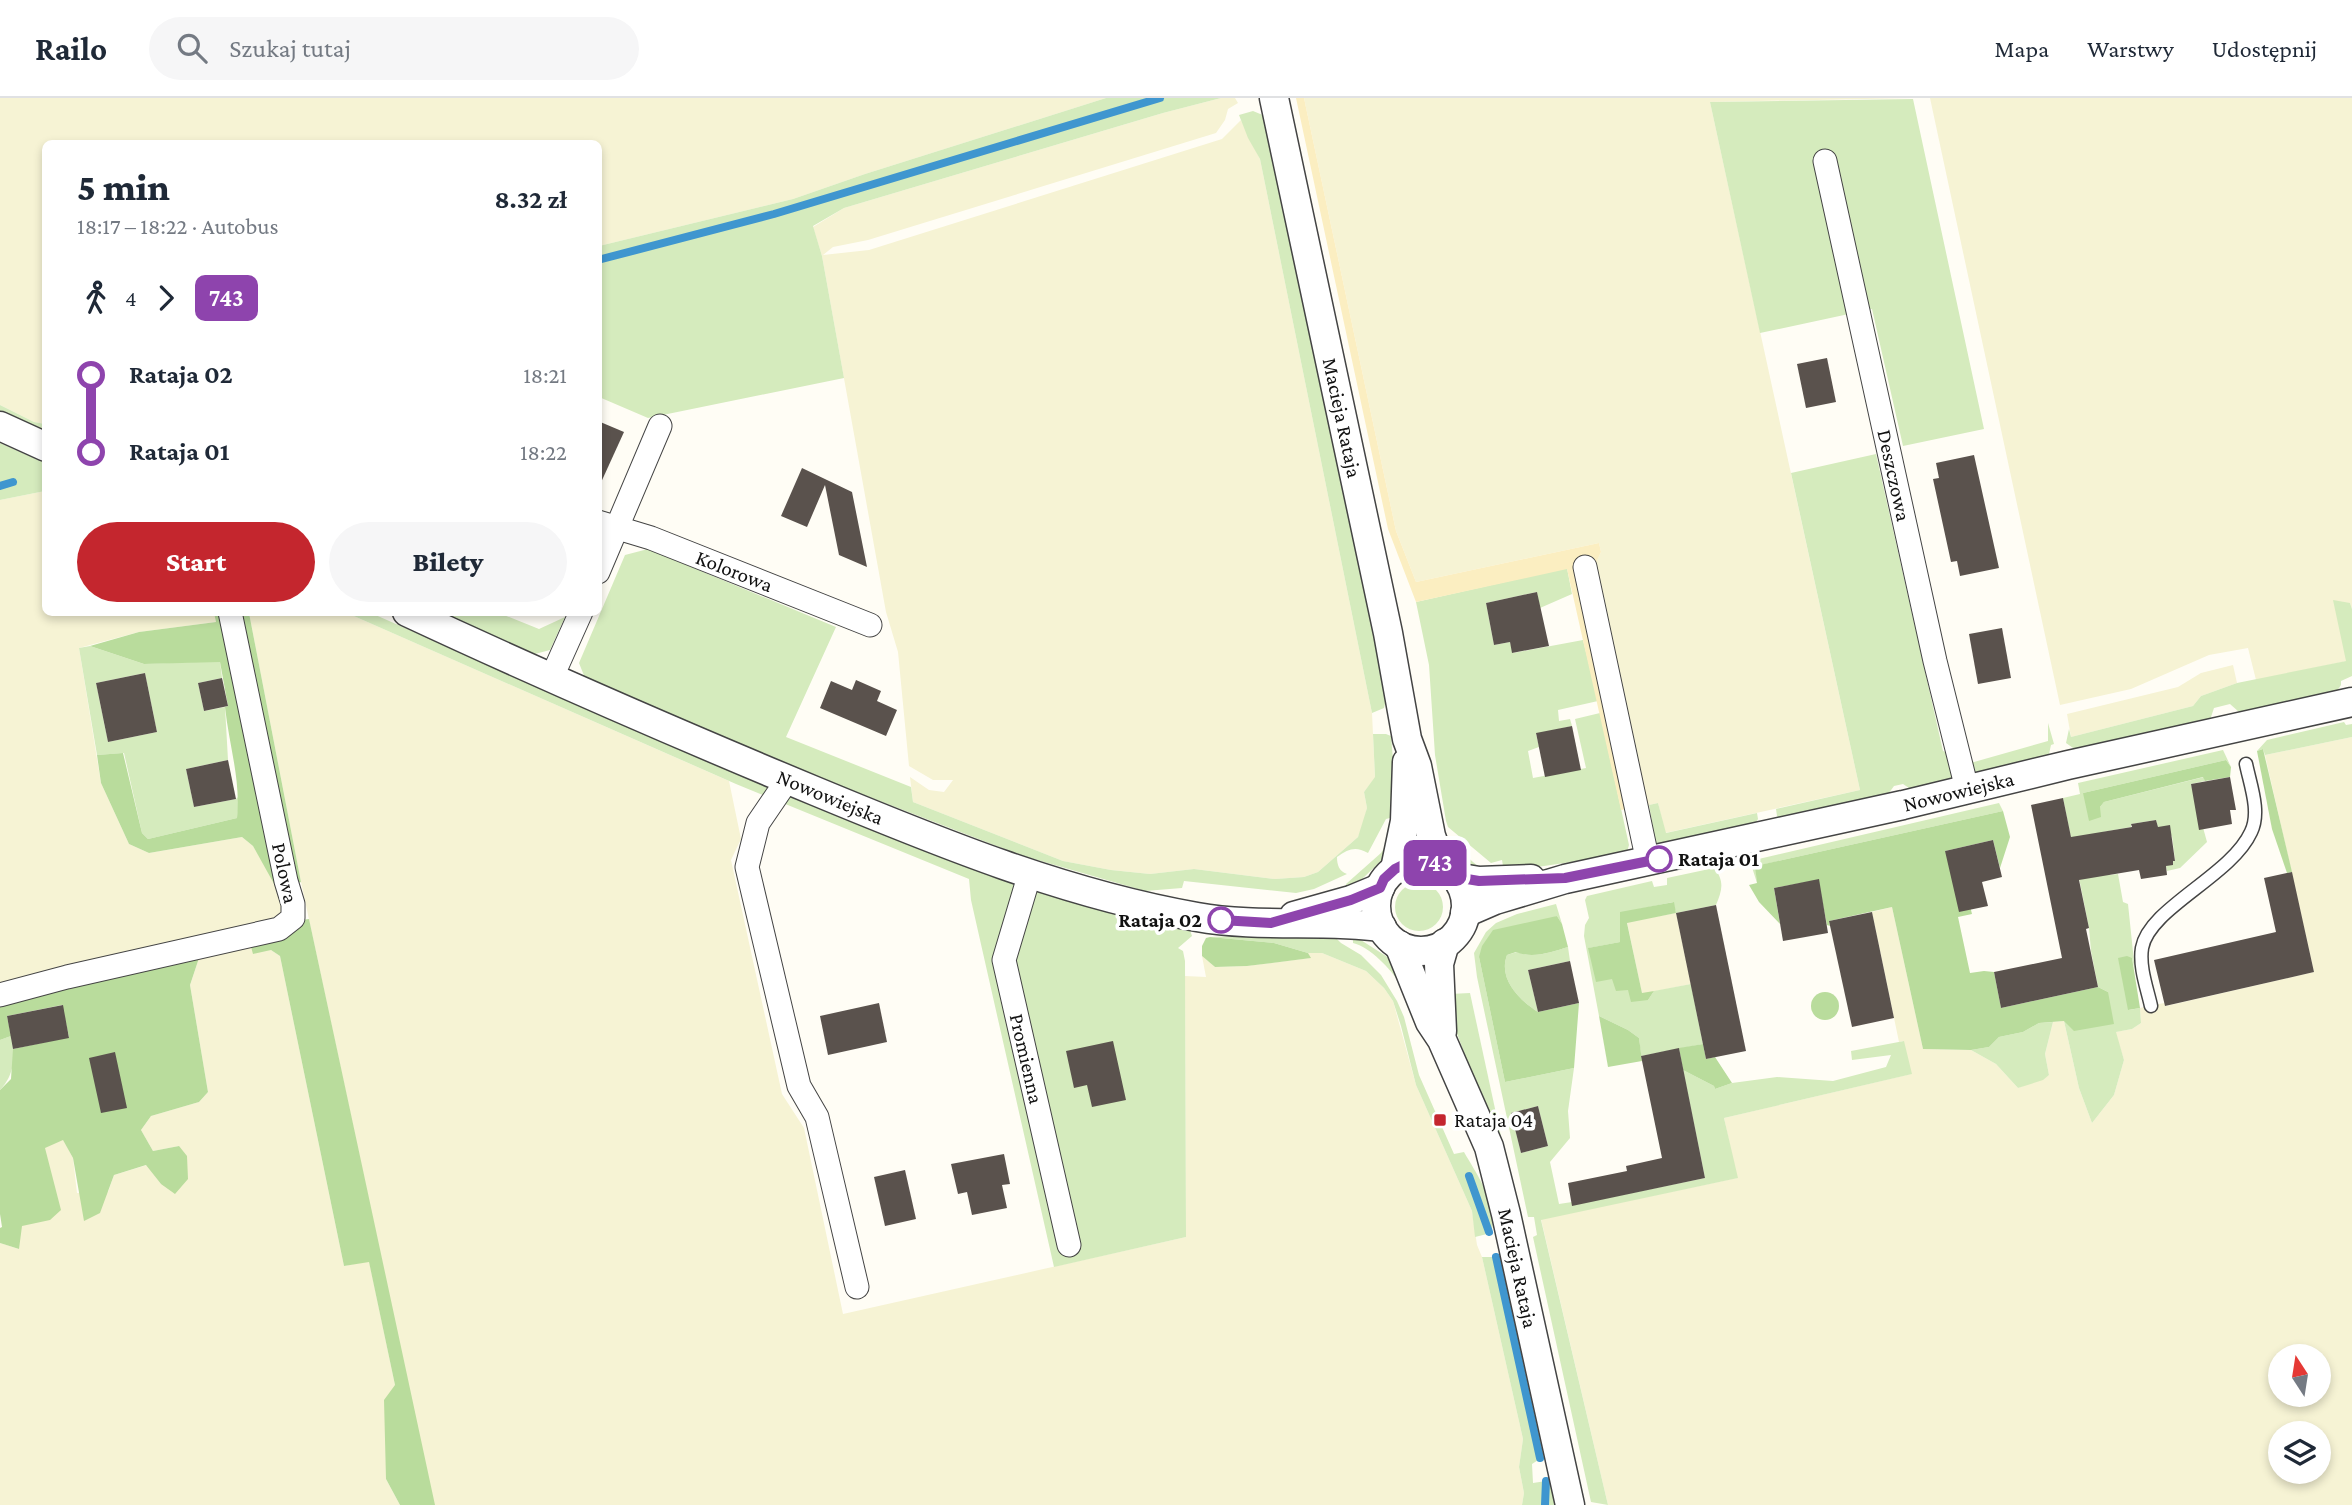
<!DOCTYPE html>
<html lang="pl">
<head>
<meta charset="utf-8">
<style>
	:root { --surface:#fff; --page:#f6f6f7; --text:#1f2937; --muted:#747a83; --line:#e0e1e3; --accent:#c4262e }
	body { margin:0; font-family:"Crimson Pro",serif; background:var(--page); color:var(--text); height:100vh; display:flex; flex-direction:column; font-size:26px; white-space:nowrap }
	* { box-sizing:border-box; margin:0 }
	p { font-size:23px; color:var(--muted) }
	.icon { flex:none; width:38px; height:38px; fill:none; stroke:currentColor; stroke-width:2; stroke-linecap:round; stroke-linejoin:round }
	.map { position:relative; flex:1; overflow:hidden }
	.details { position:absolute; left:42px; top:42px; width:560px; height:476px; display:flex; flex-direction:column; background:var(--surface); border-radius:10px; box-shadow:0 4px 10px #0003 }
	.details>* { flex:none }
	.badge { padding:0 14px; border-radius:10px; font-size:24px; line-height:46px }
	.needle { width:46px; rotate:348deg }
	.fabs { position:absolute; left:2268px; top:1246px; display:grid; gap:14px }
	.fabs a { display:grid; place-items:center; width:63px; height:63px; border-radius:50%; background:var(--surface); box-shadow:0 4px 10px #0003; font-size:35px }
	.map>.badge { position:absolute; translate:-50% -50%; box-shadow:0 0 0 4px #fff }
	.legs { display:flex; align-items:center; gap:10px; height:77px; padding:0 35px; font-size:23px }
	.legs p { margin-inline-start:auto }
	.headline { display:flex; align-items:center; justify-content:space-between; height:119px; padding:0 35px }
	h1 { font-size:38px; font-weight:800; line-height:52px }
	.primary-button { display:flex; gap:14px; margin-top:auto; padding:14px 35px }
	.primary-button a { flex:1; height:80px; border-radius:42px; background:var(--accent); color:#fff; font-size:28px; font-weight:800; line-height:80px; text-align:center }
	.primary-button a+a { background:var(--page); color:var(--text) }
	ul { padding:0 35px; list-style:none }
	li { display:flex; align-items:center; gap:24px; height:77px; font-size:26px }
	li i { display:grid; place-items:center; width:10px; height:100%; margin:0 9px; background:currentColor }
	li i::after { content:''; width:18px; height:18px; margin:-9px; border:5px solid; border-radius:50%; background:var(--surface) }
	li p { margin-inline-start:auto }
	li:first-child i { background:linear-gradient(#0000 50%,currentColor 0) }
	li:last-child i { background:linear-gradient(currentColor 50%,#0000 0) }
	header { display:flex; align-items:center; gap:42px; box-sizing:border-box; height:98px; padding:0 35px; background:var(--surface); border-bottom:2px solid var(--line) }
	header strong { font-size:33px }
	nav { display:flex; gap:38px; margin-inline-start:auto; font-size:24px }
	.search { width:490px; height:63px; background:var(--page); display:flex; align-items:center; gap:18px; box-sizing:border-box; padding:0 24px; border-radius:38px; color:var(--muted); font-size:26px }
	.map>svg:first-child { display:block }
</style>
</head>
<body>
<header>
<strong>Railo</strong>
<div class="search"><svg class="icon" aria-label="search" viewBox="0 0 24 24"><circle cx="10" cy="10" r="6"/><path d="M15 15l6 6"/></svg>Szukaj tutaj</div>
<nav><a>Mapa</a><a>Warstwy</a><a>Udostępnij</a></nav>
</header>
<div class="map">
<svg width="2352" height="1407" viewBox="0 0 2352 1407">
	<rect width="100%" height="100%" fill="#fffdf5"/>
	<g fill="#f6f3d4" fill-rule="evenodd">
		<polygon points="0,0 1106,0 865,76 793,101 599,148 598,46 46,46 45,326 34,324 0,307"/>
		<polygon points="1221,0 1235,0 1238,5 1228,11 1225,22 1216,35 868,142 833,149 823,157 869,152 1222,41 1241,22 1260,61 1372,615 1375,680 1364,694 1367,710 1363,727 1358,739 1318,774 1304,779 1275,781 1194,771 1150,776 1111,772 1063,763 913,704 910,679 929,692 944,694 953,682 933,682 909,668 898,554 886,514 822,158 813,129 844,110 1163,15"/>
		<polygon points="1304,0 1913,0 1710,4 1860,692 1665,735 1658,705 1649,707 1594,468 1601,454 1599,445 1416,484 1396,433"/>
		<polygon points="1930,0 2352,0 2352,511 2350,505 2347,563 2256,582 2248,550 2209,557 2131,591 2060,607"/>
		<polygon points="45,393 46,514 214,515 216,524 139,534 79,550 101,685 129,746 149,755 242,739 253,748 269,774 278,793 282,810 281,822 108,866 95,861 65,874 0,892 0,402"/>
		<polygon points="249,515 347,515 729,683 741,741 731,762 782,996 804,1030 843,1216 1186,1139 1185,878 1206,879 1202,858 1215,869 1246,868 1310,860 1308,855 1322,855 1366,873 1384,890 1393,903 1416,987 1472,1113 1477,1147 1482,1159 1523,1341 1519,1369 1524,1395 1522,1407 434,1407 301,784"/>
		<polygon points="2233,567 2237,585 2201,598 2193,608 2071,639 2067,616 2178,589 2201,575"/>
		<path d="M2352 639V1407H1608L1541 1121 1737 1080 1724 1020 1911 976 1903 943 1899 944 1872 814 1892 809 1923 951 1971 952 1996 966 2018 990 2049 977 2045 956 2053 924 2064 923 2079 990 2092 1025 2114 997 2124 962 2115 934 2132 931 2141 925 2140 910 2164 905 2166 908 2314 874 2265 657ZM2280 1258H2319V1297H2280ZM2280 1335H2319V1374H2280Z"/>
		<polygon points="1676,815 1691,886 1642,896 1627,824"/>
		<polygon points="250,845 271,852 280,858 344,1168 369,1163 395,1287 386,1381 400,1407 0,1407 0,1145 19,1151 8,1051 63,1041 73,1060 77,1095 108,1094 114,1077 147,1067 161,1086 179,1048 153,1053 141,1032 151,1018 199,1004 208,994 190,887 200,857"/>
	</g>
	<g fill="#d5ebbd" fill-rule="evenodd">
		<polygon points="1106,0 1221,0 1163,15 844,110 813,128 822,158 844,280 648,320 599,299 599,148 793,101 865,76"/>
		<polygon points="1913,1 1984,331 1903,348 1872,211 1760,235 1710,4"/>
		<polygon points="1253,13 1265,18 1387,597 1384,610 1372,615 1260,61 1248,40 1239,17"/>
		<polygon points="0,307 34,324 45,326 45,335 0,315"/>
		<polygon points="0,345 45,365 45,393 0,402"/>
		<polygon points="1876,356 1943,653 1974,664 2048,643 2048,625 2054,646 2051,647 2049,656 2043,660 1912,692 1903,686 1894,688 1886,699 1780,721 1777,718 1776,711 1860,692 1791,375"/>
		<path d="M648 451 836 529 786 639 911 689 913 704 1063 763 1111 772 1150 776 1194 771 1275 781 1304 779 1318 774 1358 739 1367 710 1364 694 1375 679 1373 636H1386L1391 638 1395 685 1394 719 1386 721 1368 755C1355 748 1349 751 1337 759 1337 767 1339 773 1347 776L1314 791 1296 795 1184 783 1182 790 1145 793 1020 757 833 685 585 580 579 565 625 457Z"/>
		<polygon points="1567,470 1572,496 1540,510 1537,494 1486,505 1494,547 1510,544 1513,555 1583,542 1598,603 1558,612 1559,623 1570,621 1572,628 1536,636 1539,649 1528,653 1533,680 1586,670 1575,621 1600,615 1629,747 1627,754 1618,757 1504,774 1502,762 1491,765 1448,729 1446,723 1435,657 1429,567 1416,504"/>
		<polygon points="2333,502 2350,505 2352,511 2352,578 2341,583 2341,587 2337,593 2239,614 2230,606 2214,610 2210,622 2076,652 2066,645 2069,631 2071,639 2193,608 2201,598 2237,585 2346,563"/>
		<polygon points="347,515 371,515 514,578 1026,789 1169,830 1190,832 1192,838 1178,850 1183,853 1185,863 1186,1139 1054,1169 971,802 969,781 736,686"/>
		<polygon points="434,515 499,515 539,531 565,519 550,552 531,557"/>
		<path d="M90 548 144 566 220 563 222 580 198 585 204 613 225 609 228 662 186 671 194 709 236 701 240 697 237 720 148 741 142 735 124 655 97 657 79 550ZM145 575 157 634 108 644 96 585Z"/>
		<polygon points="2344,624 2346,627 2352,626 2352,639 2265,657 2263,651 2257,653 2267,642"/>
		<polygon points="2223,652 2231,669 2226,662 2083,695 2100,709 2104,704 2204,679 2205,683 2191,686 2207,744 2180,770 2167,773 2166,768 2175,762 2172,738 2158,729 2156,722 2131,726 2131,729 2103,734 2110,777 2118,776 2123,804 2128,806 2135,873 2132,860 2129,912 2140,910 2141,925 2132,931 2116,934 2124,962 2114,997 2092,1025 2079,990 2064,923 2108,894 2098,889 2091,853 2089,830 2063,700 2080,696 2078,685"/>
		<polygon points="1658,705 1666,735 1757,715 1758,721 1755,726 1664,749 1656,747 1649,707"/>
		<polygon points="1999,705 2003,713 1756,768 1757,785 1750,763"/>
		<polygon points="1440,735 1481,771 1469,771 1448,752"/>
		<polygon points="1389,742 1386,758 1361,782 1347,792 1346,786 1381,755"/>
		<path d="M1714 770C1725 783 1722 793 1716 807L1676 815 1673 804 1620 815V844L1589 850 1613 880 1648 902 1654 893 1691 886 1703 946 1641 958 1639 940 1628 932 1599 918 1584 838 1585 827 1589 820 1585 802 1587 798 1652 783 1654 789 1667 787V780Z"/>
		<circle cx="1419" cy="809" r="24"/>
		<path d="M1556 806 1562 826 1557 818 1479 859 1505 984 1574 970 1568 1013 1570 1040 1550 1064 1559 1106 1572 1104 1573 1107 1705 1080 1683 972 1714 988 1715 991 1732 985 1777 979 1833 983 1886 969 1891 957 1852 962 1851 953 1904 943 1912 976 1724 1020 1738 1080 1541 1122 1608 1407 1591 1404 1533 1139 1537 1137 1534 1119H1528L1477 879 1474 855 1486 834 1496 825 1517 816ZM1538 1008 1548 1048 1521 1055 1511 1015Z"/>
		<path d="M1353 837 1389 860 1399 873 1400 886C1391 871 1370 849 1353 845Z"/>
		<path d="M1236 838 1289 840 1334 838 1341 845 1361 857 1381 877 1397 903 1404 919 1419 977 1454 1056 1464 1054C1477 1077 1497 1104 1492 1132L1487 1136 1475 1139 1472 1113 1416 987 1401 928 1393 903 1384 890 1366 873 1322 855H1308L1274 845 1210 839Z"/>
		<path d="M1568 849 1570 863 1528 872 1538 914C1519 902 1498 881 1507 857L1517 854C1533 861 1552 854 1568 849Z"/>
		<polygon points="1470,895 1510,1080 1455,930 1450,896"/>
		<polygon points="2053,924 2045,956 2049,977 2043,982 2018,990 1996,966 1971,952 1989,949 1999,939 2023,934 2039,925"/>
		<path d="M11 938C15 959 15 976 0 992V942Z"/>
		<polygon points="1482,1159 1496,1159 1506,1168 1546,1357 1532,1366 1533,1385 1546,1383 1556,1392 1558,1407 1522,1407 1524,1395 1519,1369 1523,1341"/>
	</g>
	<g fill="#b9dc9c">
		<path d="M214 515H249L301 784 278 793 253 748 242 739 149 755 129 746 101 685 97 657 123 655 142 735 148 741 237 720C241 682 229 647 225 609L228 608 220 564 144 566 90 548 139 534 216 524Z"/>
		<polygon points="2263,651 2292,774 2287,775 2272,731 2257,653"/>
		<polygon points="2226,662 2231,669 2230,679 2205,683 2203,679 2104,704 2100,709 2101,719 2089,723 2083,695"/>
		<polygon points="2003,713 2010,739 2000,770 1993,742 1945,753 1965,785 1971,812 1972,816 1958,819 1970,875 1984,873 1994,874 2001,910 2098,889 2108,894 2114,926 2074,933 2064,923 2039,925 2023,934 1999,939 1989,949 1971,952 1923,951 1892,809 1829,823 1830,828 1827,827 1818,782 1774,790 1780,826 1759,804 1749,787 1757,785 1755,768"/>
		<polygon points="1674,804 1676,815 1627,825 1642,895 1654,893 1648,902 1631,904 1628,892 1616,893 1612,881 1596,884 1588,850 1620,844 1620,814"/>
		<path d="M1557 818 1562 826 1568 849C1552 854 1533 861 1516 854L1507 857C1498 881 1519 902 1538 914L1579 905 1574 970 1505 984 1479 859 1482 848 1493 832Z"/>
		<polygon points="309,821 435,1407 400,1407 386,1381 384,1302 395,1287 369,1164 344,1168 280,858 271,852 253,856 250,845 292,835 302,822"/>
		<polygon points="1210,839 1274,845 1308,855 1311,860 1247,868 1215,869 1202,858 1202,848 1206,840"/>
		<polygon points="200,857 190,887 208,994 199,1004 151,1018 141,1032 153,1053 179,1048 187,1058 188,1081 175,1096 161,1086 146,1067 114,1077 100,1115 84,1123 73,1060 63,1042 45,1050 61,1112 50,1122 22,1128 19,1151 0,1145 0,1130 2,1129 0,1116 0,992 11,981 13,951 69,939 62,907 7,918 11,938 0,942 0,902"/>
		<polygon points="2127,858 2132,860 2140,910 2128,912 2118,860"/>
		<circle cx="1825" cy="908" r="14"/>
		<polygon points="1599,918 1628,932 1639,940 1642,963 1608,969"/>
		<polygon points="1703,946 1706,961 1715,959 1732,985 1715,991 1714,988 1683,972 1679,950"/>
	</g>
	<polygon fill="#fbeec1" points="1296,0 1304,0 1396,433 1416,484 1599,445 1601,454 1594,469 1649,707 1621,712 1567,471 1416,504 1388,431"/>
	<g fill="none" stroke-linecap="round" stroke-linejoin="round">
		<g stroke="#3f96cf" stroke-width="8">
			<polyline points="598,162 774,116 1160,0"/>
			<polyline points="0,388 13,384"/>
			<polyline points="1469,1078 1489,1134"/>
			<polyline points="1496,1159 1540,1360"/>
			<polyline points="1545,1407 1546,1383"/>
		</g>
	</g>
	<g fill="#5a524d">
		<polygon points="1827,260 1836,304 1806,310 1797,266"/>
		<polygon points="598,323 624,334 598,391"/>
		<polygon points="1974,357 1999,470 1960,478 1957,463 1951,464 1933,381 1939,380 1936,365"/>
		<polygon points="802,370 852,394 867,469 839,457 825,387 807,429 781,418"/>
		<polygon points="1537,494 1549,548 1512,555 1510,544 1494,547 1486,505"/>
		<polygon points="2002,530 2011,580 1978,586 1969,536"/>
		<polygon points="145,575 157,634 108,644 96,585"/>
		<polygon points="222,580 228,608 204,613 198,585"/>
		<polygon points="856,582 881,593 877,603 897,612 886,638 820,610 831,583 852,592"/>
		<polygon points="1572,628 1581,672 1545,679 1536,635"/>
		<polygon points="228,662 236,701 194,709 186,671"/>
		<polygon points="2230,679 2236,712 2230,712 2232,726 2199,732 2191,686"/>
		<polygon points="2063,700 2071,739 2132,729 2131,726 2156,722 2158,729 2170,727 2175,763 2173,763 2173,767 2166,768 2167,777 2141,781 2139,772 2079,782 2089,830 2086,831 2098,889 2001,910 1994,874 2062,860 2031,707"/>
		<polygon points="1993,742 2002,779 1982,784 1988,808 1959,814 1945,753"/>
		<polygon points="2292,774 2314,874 2165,908 2154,862 2276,834 2264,780"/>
		<polygon points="1819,781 1828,835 1783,843 1774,790"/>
		<polygon points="1716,807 1746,953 1706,961 1676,815"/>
		<polygon points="1872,814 1894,920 1852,929 1829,823"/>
		<polygon points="1570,863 1579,905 1538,914 1528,872"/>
		<polygon points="879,905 887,944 828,957 820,918"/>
		<polygon points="63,907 69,940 13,951 7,918"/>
		<polygon points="1113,943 1126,1002 1092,1009 1087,987 1074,990 1066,953"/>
		<polygon points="1679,950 1705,1080 1572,1108 1568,1085 1627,1073 1626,1068 1662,1060 1641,958"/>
		<polygon points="115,954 127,1010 101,1015 89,960"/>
		<polygon points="1538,1008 1548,1048 1521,1055 1511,1015"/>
		<polygon points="1004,1056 1010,1086 1002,1087 1007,1110 972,1117 967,1094 958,1096 951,1066"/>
		<polygon points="905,1072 916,1121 885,1128 874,1079"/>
	</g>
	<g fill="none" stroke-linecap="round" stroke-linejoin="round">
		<g stroke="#444" stroke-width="15">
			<path id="service" d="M2151 908C2147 890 2139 869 2142 850 2149 810 2231 778 2251 734 2261 714 2250 686 2246 666"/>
		</g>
		<g stroke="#444" stroke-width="25">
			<g id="minor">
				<path id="s1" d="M1825 63 1935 563 1967 691"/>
				<path id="s2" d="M598 424 651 440 870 527"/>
				<polyline points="1585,469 1648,764"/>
				<polyline points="598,474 660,328"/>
				<polyline points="551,581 581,514"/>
				<polyline points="788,681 758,725 747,769 799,988 817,1019 857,1189"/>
				<path id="s3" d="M1030 775 1004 862 1069 1147"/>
				<polyline points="0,897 67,879 279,831 293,820 293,806 286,783 230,514"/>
			</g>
		</g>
		<g stroke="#444" stroke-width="31">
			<g id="tertiary">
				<path id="s4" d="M1274 0 1388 535 1407 641 1417 668 1431 738 1442 769"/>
				<polyline points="0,328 46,349"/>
				<path id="s5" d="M407 514C542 577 678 636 815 693 938 744 1065 796 1197 819 1258 830 1321 821 1382 829"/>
				<circle cx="1421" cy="808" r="45"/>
				<polyline points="1395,771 1405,723 1407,664"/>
				<polyline points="1455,779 1479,783 1531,781"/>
				<path id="s6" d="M1465 815 1495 802 1565 781 1903 707 2068 667 2352 604"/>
				<polyline points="1294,818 1351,802 1380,790"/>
				<path id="s7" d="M1399 847 1430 924 1442 942 1489 1049 1506 1116 1570 1407"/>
				<polyline points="1442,933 1439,866 1445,845"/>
			</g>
		</g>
		<use href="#service" stroke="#fff" stroke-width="12"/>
		<use href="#minor" stroke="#fff" stroke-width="23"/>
		<use href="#tertiary" stroke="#fff" stroke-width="28"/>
	</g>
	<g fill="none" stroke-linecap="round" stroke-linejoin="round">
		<g stroke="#fff" stroke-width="16">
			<polyline id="line-1" points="1221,822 1271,825 1351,802 1380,790 1384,781 1395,771 1409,764 1423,763 1437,766 1449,773 1455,779 1479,783 1565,780 1659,761"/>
		</g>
		<use href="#line-1" stroke="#8e44ad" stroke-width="10"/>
	</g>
	<g fill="#fff" stroke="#8e44ad" stroke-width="3.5">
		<circle cx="1659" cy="761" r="12"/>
		<circle cx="1221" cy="822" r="12"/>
	</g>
	<rect fill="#c4262e" stroke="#fff" stroke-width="2.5" x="1433" y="1015" width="14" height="14" rx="3.5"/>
	<g text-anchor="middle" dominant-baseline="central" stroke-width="7" stroke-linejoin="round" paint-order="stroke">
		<g font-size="21" fill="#111" stroke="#fff">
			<text stroke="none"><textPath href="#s4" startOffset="327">Macieja Rataja</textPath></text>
			<text stroke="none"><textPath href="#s1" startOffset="322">Deszczowa</textPath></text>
			<text stroke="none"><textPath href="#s2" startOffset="145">Kolorowa</textPath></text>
			<text stroke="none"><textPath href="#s6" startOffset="509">Nowowiejska</textPath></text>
			<text stroke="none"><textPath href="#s5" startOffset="462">Nowowiejska</textPath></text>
			<text transform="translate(285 775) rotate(78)">Polowa</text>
			<text stroke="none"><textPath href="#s3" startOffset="192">Promienna</textPath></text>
			<text stroke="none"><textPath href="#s7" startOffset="346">Macieja Rataja</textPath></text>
		</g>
		<g font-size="21" font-weight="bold" fill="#111" stroke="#fff" text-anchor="start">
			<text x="1678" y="761">Rataja 01</text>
			<text x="1202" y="822" text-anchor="end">Rataja 02</text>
		</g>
		<g font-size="21" fill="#111" stroke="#fff" text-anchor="start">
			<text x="1454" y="1022">Rataja 04</text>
		</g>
	</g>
</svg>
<div class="fabs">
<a><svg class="needle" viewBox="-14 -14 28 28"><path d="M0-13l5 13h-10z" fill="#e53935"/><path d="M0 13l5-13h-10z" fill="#747a83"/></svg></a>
<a><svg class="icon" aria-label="layers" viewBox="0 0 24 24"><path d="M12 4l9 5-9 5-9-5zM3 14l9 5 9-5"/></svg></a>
</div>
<b class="badge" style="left:1435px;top:765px;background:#8e44ad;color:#fff">743</b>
<section class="details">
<div class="headline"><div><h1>5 min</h1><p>18:17 – 18:22 · Autobus</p></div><b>8.32 zł</b></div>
<div class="legs"><svg class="icon" aria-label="walk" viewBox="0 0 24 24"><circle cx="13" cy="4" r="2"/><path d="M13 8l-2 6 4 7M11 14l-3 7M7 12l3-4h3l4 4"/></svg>4<svg class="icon" aria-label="forward" viewBox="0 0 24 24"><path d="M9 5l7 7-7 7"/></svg><b class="badge" style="background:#8e44ad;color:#fff">743</b></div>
<ul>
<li><i style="color:#8e44ad"></i><b>Rataja 02</b><p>18:21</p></li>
<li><i style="color:#8e44ad"></i><b>Rataja 01</b><p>18:22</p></li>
</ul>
<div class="primary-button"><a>Start</a><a>Bilety</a></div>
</section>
</div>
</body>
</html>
